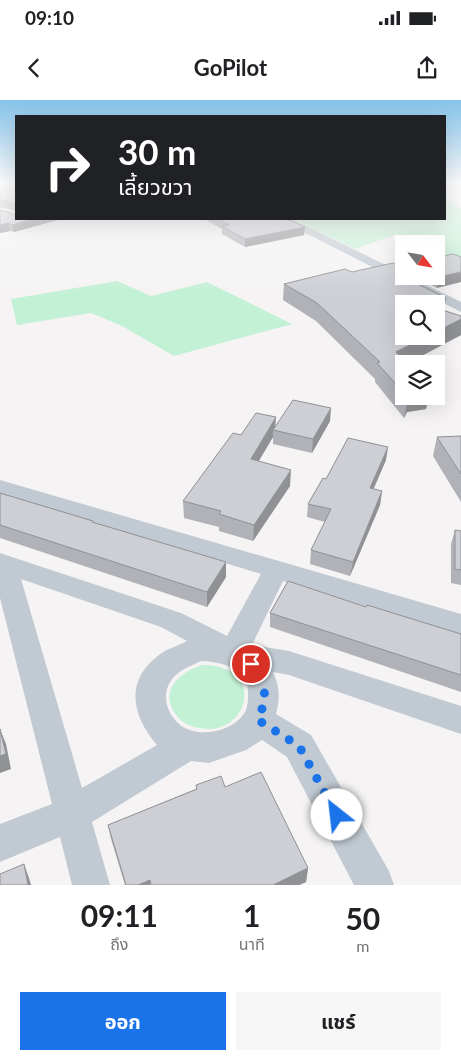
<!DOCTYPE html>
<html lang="th">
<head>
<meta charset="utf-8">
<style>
	:root { --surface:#fff; --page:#f6f6f6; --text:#202124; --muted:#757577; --accent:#1a73e8 }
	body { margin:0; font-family:Lato,"Noto Sans Thai",sans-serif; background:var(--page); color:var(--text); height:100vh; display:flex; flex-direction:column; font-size:19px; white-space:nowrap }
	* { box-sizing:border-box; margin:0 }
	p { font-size:16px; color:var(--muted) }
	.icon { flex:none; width:28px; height:28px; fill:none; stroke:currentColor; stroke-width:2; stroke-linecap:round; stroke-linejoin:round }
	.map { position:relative; height:785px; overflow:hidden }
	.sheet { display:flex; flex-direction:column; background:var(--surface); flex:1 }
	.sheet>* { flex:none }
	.hud { position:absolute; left:15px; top:15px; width:431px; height:105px; border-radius:0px; box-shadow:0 5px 20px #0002; background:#202124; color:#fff; overflow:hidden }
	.needle { width:32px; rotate:121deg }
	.tools { position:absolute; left:395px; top:135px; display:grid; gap:10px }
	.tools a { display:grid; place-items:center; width:50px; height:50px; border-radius:0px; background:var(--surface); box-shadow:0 5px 20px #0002; font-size:25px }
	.pin { position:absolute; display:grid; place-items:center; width:42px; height:42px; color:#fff; margin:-21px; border:2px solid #fff; border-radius:50%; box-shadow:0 1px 5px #0007 }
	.me { position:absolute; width:55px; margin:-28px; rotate:331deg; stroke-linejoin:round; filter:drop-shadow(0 0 4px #0008) }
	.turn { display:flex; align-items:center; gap:18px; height:105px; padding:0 20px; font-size:22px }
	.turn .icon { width:65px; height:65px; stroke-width:2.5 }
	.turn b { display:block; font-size:35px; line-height:42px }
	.eta { display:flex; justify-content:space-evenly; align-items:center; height:85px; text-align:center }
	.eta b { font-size:30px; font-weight:700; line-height:35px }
	.primary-button { display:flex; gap:10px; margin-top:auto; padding:10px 20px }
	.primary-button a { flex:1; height:58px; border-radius:0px; background:var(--accent); color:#fff; font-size:20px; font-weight:700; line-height:58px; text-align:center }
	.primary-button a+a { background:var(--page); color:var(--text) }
	.status { display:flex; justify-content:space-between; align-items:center; height:35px; padding:0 25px; background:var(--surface); direction:ltr }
	.status svg { height:14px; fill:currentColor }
	header { display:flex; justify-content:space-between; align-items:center; height:65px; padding:0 20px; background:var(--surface); font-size:22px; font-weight:700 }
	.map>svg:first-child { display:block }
</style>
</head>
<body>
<div class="status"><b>09:10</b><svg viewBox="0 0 49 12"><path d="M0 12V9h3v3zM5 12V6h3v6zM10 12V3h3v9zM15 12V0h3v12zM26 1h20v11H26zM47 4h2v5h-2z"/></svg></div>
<header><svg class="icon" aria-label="back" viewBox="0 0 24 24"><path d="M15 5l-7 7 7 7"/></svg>GoPilot<svg class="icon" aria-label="share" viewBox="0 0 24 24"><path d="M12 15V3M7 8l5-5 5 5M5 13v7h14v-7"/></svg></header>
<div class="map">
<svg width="461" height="785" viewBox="0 0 461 785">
	<rect width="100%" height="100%" fill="#f5f3f3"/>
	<path fill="#c3f1d5" d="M 445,96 L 461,108 L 461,162 L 436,152 L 436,144 L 418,144 L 397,134 L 355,149 L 293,119 L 445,119 Z
		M 117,181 L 151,196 L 207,182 L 292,224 L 174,256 L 122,226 L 91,213 L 17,225 L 11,199 Z
		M 202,565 C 269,565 248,638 200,628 C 191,627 182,623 177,616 C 158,592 178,573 202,565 Z"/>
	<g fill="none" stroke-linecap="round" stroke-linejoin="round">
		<path fill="#c1cad2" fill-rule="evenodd" d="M 0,83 L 6,83 L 16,88 L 16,94 L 3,91 L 0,88 Z
			M 278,119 L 292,119 L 404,174 L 404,176 L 408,176 L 461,202 L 461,212 Z
			M 0,380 L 461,514 L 461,536 L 283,481 L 252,545 L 289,551 L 461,606 L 461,634 L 289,575 L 273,572 C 280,587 280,599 276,614 L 311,635 L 389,771 L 394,785 L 354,785 L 287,657 L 262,640 L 246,650 L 209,663 L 191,661 L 92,722 L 110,785 L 72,785 L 60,737 L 0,762 L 0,724 L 52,704 L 0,498 L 0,453 L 181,513 L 227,536 L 261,474 L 0,394 ZM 21,479 L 161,527 L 187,541 C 178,546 166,549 159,555 C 124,581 132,616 157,645 L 82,688 ZM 201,561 C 222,562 249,568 248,593 C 248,601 248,609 243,615 C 230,633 194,639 178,623 C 162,608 161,584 181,571 C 187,567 195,564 201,561 Z"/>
	</g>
	<path fill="#b0b2b7" d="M 11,83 L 16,83 L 16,111 L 0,107 L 0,85 L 16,89 L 16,86 Z
		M 0,110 L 14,114 L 61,119 L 14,132 L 10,131 L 0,133 Z
		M 204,119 L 286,119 L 304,135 L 245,147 L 222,134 L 222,129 Z
		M 453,154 L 437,188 L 421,180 L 420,185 L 444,210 L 461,235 L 407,264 L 404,264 L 404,296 L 429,296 L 426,309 L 407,312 L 404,318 L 375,282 L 375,279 L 316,221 L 283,200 L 284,184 L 352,172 L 404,176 L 436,176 Z
		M 330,321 L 312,353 L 273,344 L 273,337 L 259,361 L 290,386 L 253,441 L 219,431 L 219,427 L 184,418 L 183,401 L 241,335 L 276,326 Z
		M 461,336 L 461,402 L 433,356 L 437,337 Z
		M 386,360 L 373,389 L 382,391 L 380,405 L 350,476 L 310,464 L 311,450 L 325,422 L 307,417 L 308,404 L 326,379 Z
		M 0,393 L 93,421 L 93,423 L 226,462 L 226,477 L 207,507 L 0,438 Z
		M 455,430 L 461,431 L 461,485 L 451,483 L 451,444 Z
		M 366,507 L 461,534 L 461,592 L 270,527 L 270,513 Z
		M 196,685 L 225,687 L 308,768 L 306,782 L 299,785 L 125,785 L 111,739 L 108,725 L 196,689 Z"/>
	<path fill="#909195" d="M 34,119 L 61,119 L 14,132 L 12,125 Z
		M 8,123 L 10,131 L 0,133 L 0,125 Z
		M 305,127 L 304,135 L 245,147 L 245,139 Z
		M 461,172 L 461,182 L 437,188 L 439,177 Z
		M 421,176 L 418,192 L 408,179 Z
		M 446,198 L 443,215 L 436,217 L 436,204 L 425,204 Z
		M 461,219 L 461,235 L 406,264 L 396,252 L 427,236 L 436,236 L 436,232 Z
		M 409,296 L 429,296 L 426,309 L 407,312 L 404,318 Z
		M 331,308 L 330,321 L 312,353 L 313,339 Z
		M 276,317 L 275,331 L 273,330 L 273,337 L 250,375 L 251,359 Z
		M 388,347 L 386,360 L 368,402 L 370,388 Z
		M 291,370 L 290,386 L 253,441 L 254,425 Z
		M 382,391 L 380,405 L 350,476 L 353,462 Z
		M 226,462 L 226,477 L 207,507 L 207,492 Z
		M 0,629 L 6,644 L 11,669 L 0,673 Z
		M 24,764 L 29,778 L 31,785 L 28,785 Z
		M 308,768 L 306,782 L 299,785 L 273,785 Z
		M 150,780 L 150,785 L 138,785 Z"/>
	<path fill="#cdcfd5" stroke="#909195" d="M 16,83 L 16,109 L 15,104 L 0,99 L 0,85 L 16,89 Z
		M 0,110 L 14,114 L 16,114 L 16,119 L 34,119 L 12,125 L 8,123 L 0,125 Z
		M 217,119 L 286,119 L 305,127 L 245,139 L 222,126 L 229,125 Z
		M 453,154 L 461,157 L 461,172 L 439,177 L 436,176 L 436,158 Z
		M 393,163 L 404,168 L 404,176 L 421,176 L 408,179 L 446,198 L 425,204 L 404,204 L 404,236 L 427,236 L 396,252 L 407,264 L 404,264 L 404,293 L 377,263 L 380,262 L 317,203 L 284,184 L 345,169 L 352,172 Z
		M 436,208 L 461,216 L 461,219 L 436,232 Z
		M 293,300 L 331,308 L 313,339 L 273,330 Z
		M 256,313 L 276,317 L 251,359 L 291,370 L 254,425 L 219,414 L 221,411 L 183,401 L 233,333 L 241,335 Z
		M 461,336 L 461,374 L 437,337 Z
		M 348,338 L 388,347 L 370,388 L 382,391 L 353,462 L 311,450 L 331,409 L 308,404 L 323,378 L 326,379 Z
		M 0,393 L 93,421 L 92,422 L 226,462 L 207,492 L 0,425 Z
		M 455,430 L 461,431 L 461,470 L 455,469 Z
		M 288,481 L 366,507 L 367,505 L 461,534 L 461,575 L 270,513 Z
		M 0,629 L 6,654 L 0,656 Z
		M 261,672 L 308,768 L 273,785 L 151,785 L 150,780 L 138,785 L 126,785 L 108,725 L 197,689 L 196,685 L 221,676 L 225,687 Z
		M 24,764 L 28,785 L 0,785 L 0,774 Z"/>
	<linearGradient id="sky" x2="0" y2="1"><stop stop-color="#85c3ea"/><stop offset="0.43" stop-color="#fafafa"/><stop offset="1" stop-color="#fafafa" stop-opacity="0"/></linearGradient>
	<rect width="461" height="193" fill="url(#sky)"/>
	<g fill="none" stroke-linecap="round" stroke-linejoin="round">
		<path stroke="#1a73e8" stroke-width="9" stroke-dasharray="0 16.2" d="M 251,564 C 267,588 268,594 258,620 L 299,646 L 337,715"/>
	</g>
</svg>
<div class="tools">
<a><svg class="needle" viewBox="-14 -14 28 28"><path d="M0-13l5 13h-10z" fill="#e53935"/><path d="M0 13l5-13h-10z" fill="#757577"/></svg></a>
<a><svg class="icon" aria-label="search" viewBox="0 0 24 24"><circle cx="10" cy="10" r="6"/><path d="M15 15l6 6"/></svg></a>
<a><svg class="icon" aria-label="layers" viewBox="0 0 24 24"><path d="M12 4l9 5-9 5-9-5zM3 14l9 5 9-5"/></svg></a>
</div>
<div class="pin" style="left:251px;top:564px;background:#d93025"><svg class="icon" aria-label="arrive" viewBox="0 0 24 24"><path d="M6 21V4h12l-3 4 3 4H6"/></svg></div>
<svg class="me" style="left:337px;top:715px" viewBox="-20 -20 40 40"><circle r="19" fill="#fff"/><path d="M0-13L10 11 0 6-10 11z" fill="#1a73e8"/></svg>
<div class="hud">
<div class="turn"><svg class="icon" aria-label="right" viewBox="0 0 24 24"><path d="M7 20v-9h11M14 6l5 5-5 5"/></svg><div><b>30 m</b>เลี้ยวขวา</div></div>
</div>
</div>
<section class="sheet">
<div class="eta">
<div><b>09:11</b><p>ถึง</p></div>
<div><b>1</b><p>นาที</p></div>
<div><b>50</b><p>m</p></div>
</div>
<div class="primary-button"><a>ออก</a><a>แชร์</a></div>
</section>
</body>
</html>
